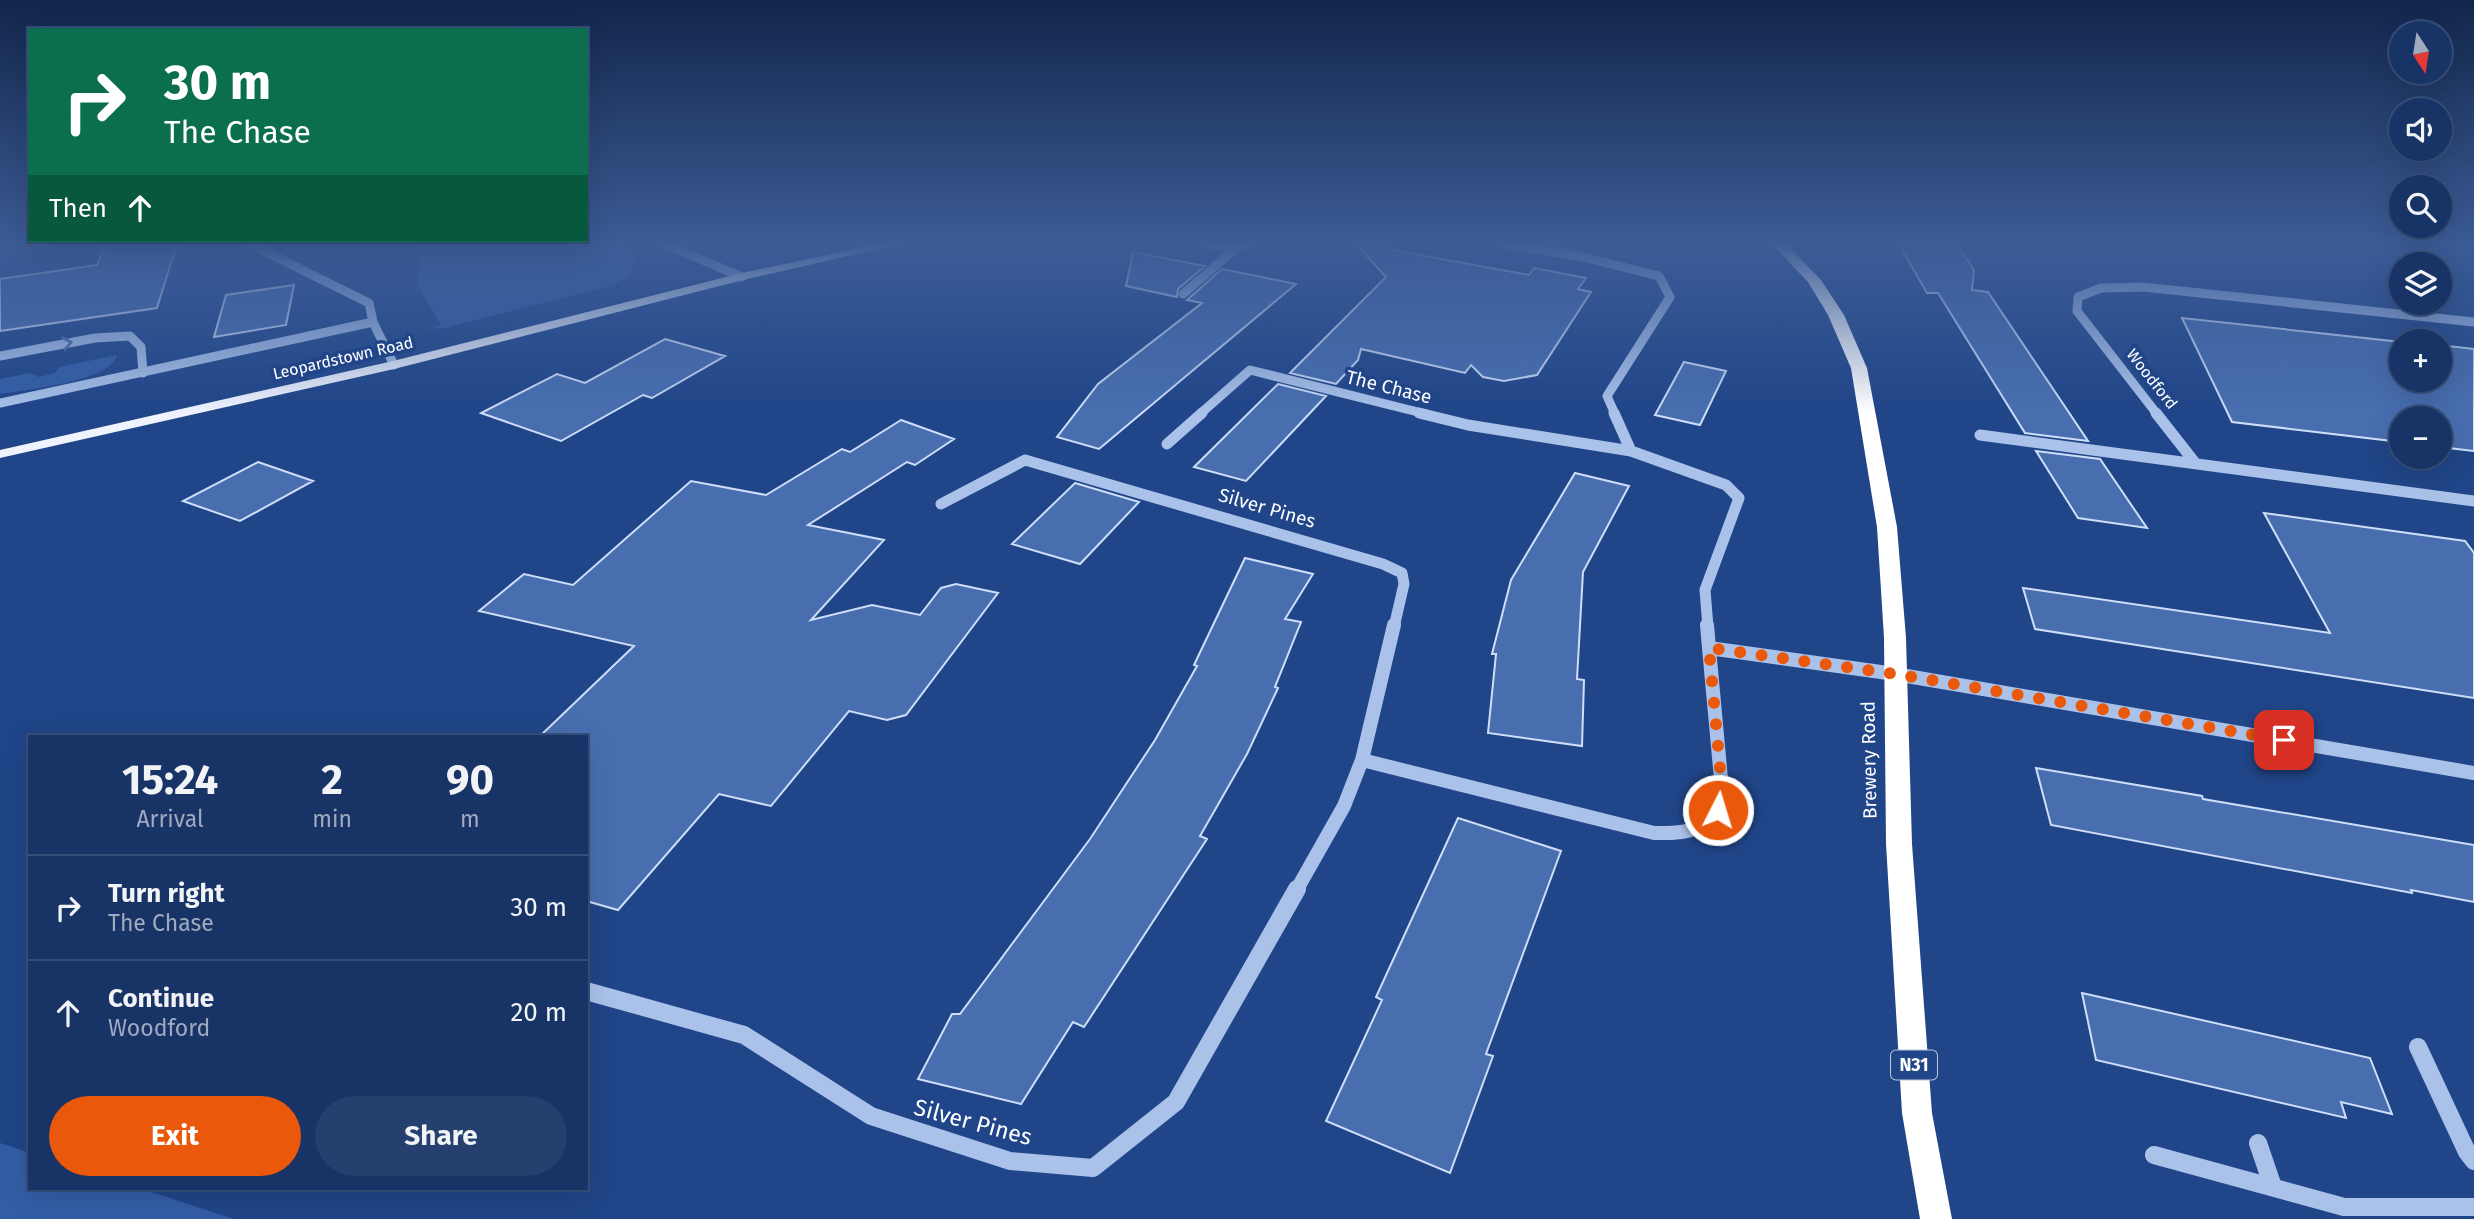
<!DOCTYPE html>
<html lang="en">
<head>
<meta charset="utf-8">
<style>
	:root { --surface:#183466; --page:#253f6f; --text:#f1f3f6; --muted:#9faabf; --line:#364f7a; --accent:#ea580c }
	body { margin:0; font-family:"Fira Sans",sans-serif; background:var(--page); color:var(--text); height:100vh; display:flex; flex-direction:column; font-size:26px; white-space:nowrap }
	* { box-sizing:border-box; margin:0 }
	p { font-size:23px; color:var(--muted) }
	.icon { flex:none; width:38px; height:38px; fill:none; stroke:currentColor; stroke-width:2; stroke-linecap:round; stroke-linejoin:round }
	.map { position:relative; flex:1; overflow:hidden }
	.sheet { position:absolute; left:28px; top:735px; width:560px; height:455px; display:flex; flex-direction:column; background:var(--surface); border-radius:0px; box-shadow:0 7px 28px #0002,0 0 0 2px var(--line) }
	.sheet>* { flex:none }
	.hud { position:absolute; left:28px; top:28px; width:560px; height:214px; border-radius:0px; box-shadow:0 7px 28px #0002,0 0 0 2px var(--line); background:#0b6e4f; color:#fff; overflow:hidden }
	.needle { width:46px; rotate:168deg }
	.fabs { position:absolute; left:2389px; top:21px; display:grid; gap:14px }
	.fabs a { display:grid; place-items:center; width:63px; height:63px; border-radius:50%; background:var(--surface); box-shadow:0 7px 28px #0002,0 0 0 2px var(--line); font-size:35px }
	.pin { position:absolute; display:grid; place-items:center; width:60px; height:60px; color:#fff; margin:-30px; border-radius:14px; box-shadow:0 4px 10px #0006 }
	.me { position:absolute; width:77px; margin:-38px; rotate:5deg; stroke-linejoin:round; filter:drop-shadow(0 0 5px #0008) }
	.turn { display:flex; align-items:center; gap:24px; height:147px; padding:0 21px; font-size:32px }
	.turn .icon { width:91px; height:91px; stroke-width:2.5 }
	.turn b { display:block; font-size:49px; line-height:60px }
	.then { display:flex; align-items:center; height:66px; padding:0 21px; background:#0003; gap:14px; font-size:26px }
	.eta { display:flex; justify-content:space-evenly; align-items:center; height:119px; text-align:center }
	.eta b { font-size:42px; font-weight:700; line-height:49px }
	.button { display:flex; gap:14px; margin-top:auto; padding:14px 21px }
	.button a { flex:1; height:80px; border-radius:42px; background:var(--accent); color:#fff; font-size:28px; font-weight:700; line-height:80px; text-align:center }
	.button a+a { background:var(--page); color:var(--text) }
	ul { padding:0; list-style:none }
	li { display:flex; align-items:center; gap:21px; height:105px; padding:0 21px; border-top:2px solid var(--line) }
	li div { flex:1 }
	li b { display:block; font-size:26px }
	li em { font-style:normal }
	.map>svg:first-child { display:block }
</style>
</head>
<body>
<div class="map">
<svg width="2474" height="1219" viewBox="0 0 2474 1219">
	<rect width="100%" height="100%" fill="#204588"/>
	<path fill="#335da5" d="M 418,243 L 610,243 L 631,251 L 637,258 L 629,276 L 614,285 L 444,328 L 427,329 L 441,325 L 419,288 Z
		M 117,355 C 113,381 24,390 0,394 L 0,379 L 30,373 L 39,377 L 55,373 L 59,367 Z
		M 0,1143 L 30,1153 L 30,1188 L 139,1188 L 234,1219 L 0,1219 Z"/>
	<path fill="#486eb0" stroke="#cfdef8" stroke-width="2" d="M 106,243 L 177,243 L 157,308 L 0,331 L 0,279 L 97,265 Z
		M 1355,243 L 1529,275 L 1534,268 L 1586,278 L 1578,289 L 1591,292 L 1537,375 L 1504,381 L 1483,377 L 1471,365 L 1465,373 L 1361,349 L 1358,360 L 1336,384 L 1290,373 L 1386,277 Z
		M 1898,243 L 1956,243 L 1974,270 L 1972,290 L 1988,292 L 2088,441 L 2025,433 L 1938,293 L 1927,293 Z
		M 1133,252 L 1205,266 L 1178,289 L 1177,297 L 1126,286 Z
		M 1222,269 L 1296,284 L 1099,449 L 1057,437 L 1098,384 L 1202,303 L 1187,300 Z
		M 294,285 L 286,325 L 214,337 L 226,295 Z
		M 2182,318 L 2401,342 L 2401,380 L 2440,380 L 2440,345 L 2474,349 L 2474,451 L 2440,447 L 2440,418 L 2401,418 L 2401,442 L 2232,422 Z
		M 665,339 L 725,356 L 652,398 L 643,395 L 561,441 L 481,413 L 557,374 L 585,383 Z
		M 1684,362 L 1726,371 L 1700,425 L 1655,415 Z
		M 1278,384 L 1326,396 L 1246,481 L 1194,467 Z
		M 901,420 L 954,439 L 915,465 L 907,462 L 808,525 L 884,540 L 811,620 L 872,605 L 920,615 L 941,588 L 956,584 L 998,593 L 906,715 L 887,720 L 849,711 L 771,806 L 719,794 L 618,910 L 586,901 L 586,737 L 539,737 L 634,646 L 479,611 L 524,574 L 573,585 L 691,481 L 766,495 L 842,449 L 850,452 Z
		M 2036,451 L 2100,459 L 2147,528 L 2078,518 Z
		M 258,462 L 313,481 L 240,521 L 183,501 Z
		M 1575,473 L 1629,486 L 1583,572 L 1577,679 L 1584,680 L 1582,746 L 1488,733 L 1496,654 L 1492,654 L 1511,580 Z
		M 1075,483 L 1139,502 L 1080,564 L 1012,544 Z
		M 2264,513 L 2465,541 L 2474,553 L 2474,698 L 2035,629 L 2023,588 L 2330,633 Z
		M 1245,558 L 1313,574 L 1285,619 L 1301,622 L 1275,687 L 1278,688 L 1247,754 L 1200,836 L 1207,839 L 1084,1027 L 1073,1022 L 1021,1104 L 918,1079 L 952,1014 L 960,1014 L 1090,839 L 1155,740 L 1197,666 L 1194,665 Z
		M 2036,768 L 2202,796 L 2203,799 L 2474,845 L 2474,902 L 2411,890 L 2412,893 L 2051,825 Z
		M 1458,818 L 1561,851 L 1486,1054 L 1493,1056 L 1450,1173 L 1326,1121 L 1382,1000 L 1376,997 Z
		M 2082,993 L 2370,1058 L 2392,1114 L 2341,1102 L 2346,1118 L 2096,1060 Z"/>
	<g fill="none" stroke-linecap="round" stroke-linejoin="round">
		<path stroke="#aac2ea" stroke-width="9" d="M 248,243 L 369,303 L 373,322
			M 663,243 L 742,277
			M 1205,243 L 1235,249
			M 1500,243 L 1579,256 L 1659,276 L 1670,297 L 1607,396 L 1615,414
			M 1183,294 L 1235,249 L 1246,243
			M 0,356 L 95,338 L 130,336 L 141,347 L 143,373
			M 0,403 L 373,322 L 394,365
			M 1200,414 L 1250,370 L 1426,414
			M 2157,414 L 2077,311 L 2078,297 L 2101,288 L 2143,287 L 2474,322"/>
		<path stroke="#aac2ea" stroke-width="11" d="M 1419,413 L 1468,425 L 1631,451 L 1726,485 L 1739,498 L 1705,590 L 1708,627
			M 1614,413 L 1631,451
			M 2156,413 L 2196,464
			M 1980,435 L 2474,501
			M 1167,444 L 1202,413
			M 941,504 L 1025,460 L 1383,564 L 1402,573 L 1404,584 L 1394,627"/>
		<path stroke="#aac2ea" stroke-width="14" d="M 1394,625 L 1362,760 L 1654,833 C 1693,834 1711,830 1722,790 L 1709,648
			M 1707,625 L 1709,648 L 1895,674 L 2474,773
			M 1296,891 L 1344,806 L 1362,760"/>
		<path stroke="#aac2ea" stroke-width="18" d="M 586,991 L 744,1035 L 871,1116 L 1010,1161 L 1093,1168 L 1176,1102 L 1297,889
			M 2418,1047 L 2467,1152 L 2474,1161
			M 2258,1143 L 2273,1187
			M 2154,1155 L 2344,1207 L 2474,1207"/>
		<path fill="#eef3fe" fill-rule="evenodd" d="M 884,243 L 904,243 L 743,280 L 394,369 L 0,458 L 0,450 L 393,361 L 742,273 Z"/>
		<path fill="#fff" fill-rule="evenodd" d="M 1771,243 L 1785,243 L 1821,280 L 1844,315 L 1867,368 L 1897,527 L 1906,638 L 1912,844 L 1932,1113 L 1952,1219 L 1920,1219 L 1902,1113 L 1886,844 L 1884,638 L 1877,527 L 1851,368 L 1828,315 L 1808,282 Z"/>
	</g>
	<defs><path id="oneway-chevron" d="M-2-3.5L2.5 0L-2 3.5" fill="none" stroke-width="1.6" stroke-linecap="round" stroke-linejoin="round" transform="scale(1.75)"/></defs>
	<use stroke="#5071aa" href="#oneway-chevron" transform="translate(67 343) rotate(-11)"/>
	<linearGradient id="sky" x2="0" y2="1"><stop stop-color="#12264b"/><stop offset="0.59" stop-color="#3c5c96"/><stop offset="1" stop-color="#3c5c96" stop-opacity="0"/></linearGradient>
	<rect width="2474" height="413" fill="url(#sky)"/>
	<g fill="none" stroke-linecap="round" stroke-linejoin="round">
		<path stroke="#ea580c" stroke-width="12" stroke-dasharray="0 21.6" d="M 1718,810 L 1722,790 L 1709,648 L 1895,674 L 2284,740"/>
	</g>
	<g text-anchor="middle" dominant-baseline="central" stroke-width="7" stroke-linejoin="round" paint-order="stroke">
		<g font-size="16" fill="#fff" stroke="#204588">
			<text transform="translate(343 358) rotate(-13)">Leopardstown Road</text>
			<text transform="translate(2152 379) rotate(52)">Woodford</text>
		</g>
		<rect fill="#204588" stroke="#bcc7db" stroke-width="2" x="1891" y="1050.5" width="46" height="29" rx="5"/>
		<g font-size="18" font-weight="bold" fill="#fff">
			<text x="1914" y="1065">N31</text>
		</g>
		<g font-size="19" fill="#fff" stroke="#204588">
			<text transform="translate(1389 387) rotate(14)">The Chase</text>
			<text transform="translate(1267 508) rotate(16)">Silver Pines</text>
			<text transform="translate(1869 760) rotate(-91)">Brewery Road</text>
		</g>
		<g font-size="23" fill="#fff" stroke="#204588">
			<text transform="translate(973 1122) rotate(15)">Silver Pines</text>
		</g>
	</g>
</svg>
<div class="fabs">
<a><svg class="needle" viewBox="-14 -14 28 28"><path d="M0-13l5 13h-10z" fill="#e53935"/><path d="M0 13l5-13h-10z" fill="#9faabf"/></svg></a>
<a><svg class="icon" aria-label="sound" viewBox="0 0 24 24"><path d="M4 9h4l5-4v14l-5-4H4zM17 9q2 3 0 6"/></svg></a>
<a><svg class="icon" aria-label="search" viewBox="0 0 24 24"><circle cx="10" cy="10" r="6"/><path d="M15 15l6 6"/></svg></a>
<a><svg class="icon" aria-label="layers" viewBox="0 0 24 24"><path d="M12 4l9 5-9 5-9-5zM3 14l9 5 9-5"/></svg></a>
<a>+</a>
<a>−</a>
</div>
<div class="pin" style="left:2284px;top:740px;background:#d93025"><svg class="icon" aria-label="arrive" viewBox="0 0 24 24"><path d="M6 21V4h12l-3 4 3 4H6"/></svg></div>
<svg class="me" style="left:1718px;top:810px" viewBox="-20 -20 40 40"><circle r="17" fill="#ea580c" stroke="#fff" stroke-width="3"/><path d="M0-11L8 9 0 5-8 9z" fill="#fff"/></svg>
<div class="hud">
<div class="turn"><svg class="icon" aria-label="right" viewBox="0 0 24 24"><path d="M7 20v-9h11M14 6l5 5-5 5"/></svg><div><b>30 m</b>The Chase</div></div>
<div class="then">Then<svg class="icon" aria-label="ahead" viewBox="0 0 24 24"><path d="M12 20V5M6 11l6-6 6 6"/></svg></div>
</div>
<section class="sheet">
<div class="eta">
<div><b>15:24</b><p>Arrival</p></div>
<div><b>2</b><p>min</p></div>
<div><b>90</b><p>m</p></div>
</div>
<ul>
<li><svg class="icon" aria-label="right" viewBox="0 0 24 24"><path d="M7 20v-9h11M14 6l5 5-5 5"/></svg><div><b>Turn right</b><p>The Chase</p></div><em>30 m</em></li>
<li><svg class="icon" aria-label="ahead" viewBox="0 0 24 24"><path d="M12 20V5M6 11l6-6 6 6"/></svg><div><b>Continue</b><p>Woodford</p></div><em>20 m</em></li>
</ul>
<div class="button"><a>Exit</a><a>Share</a></div>
</section>
</div>
</body>
</html>
